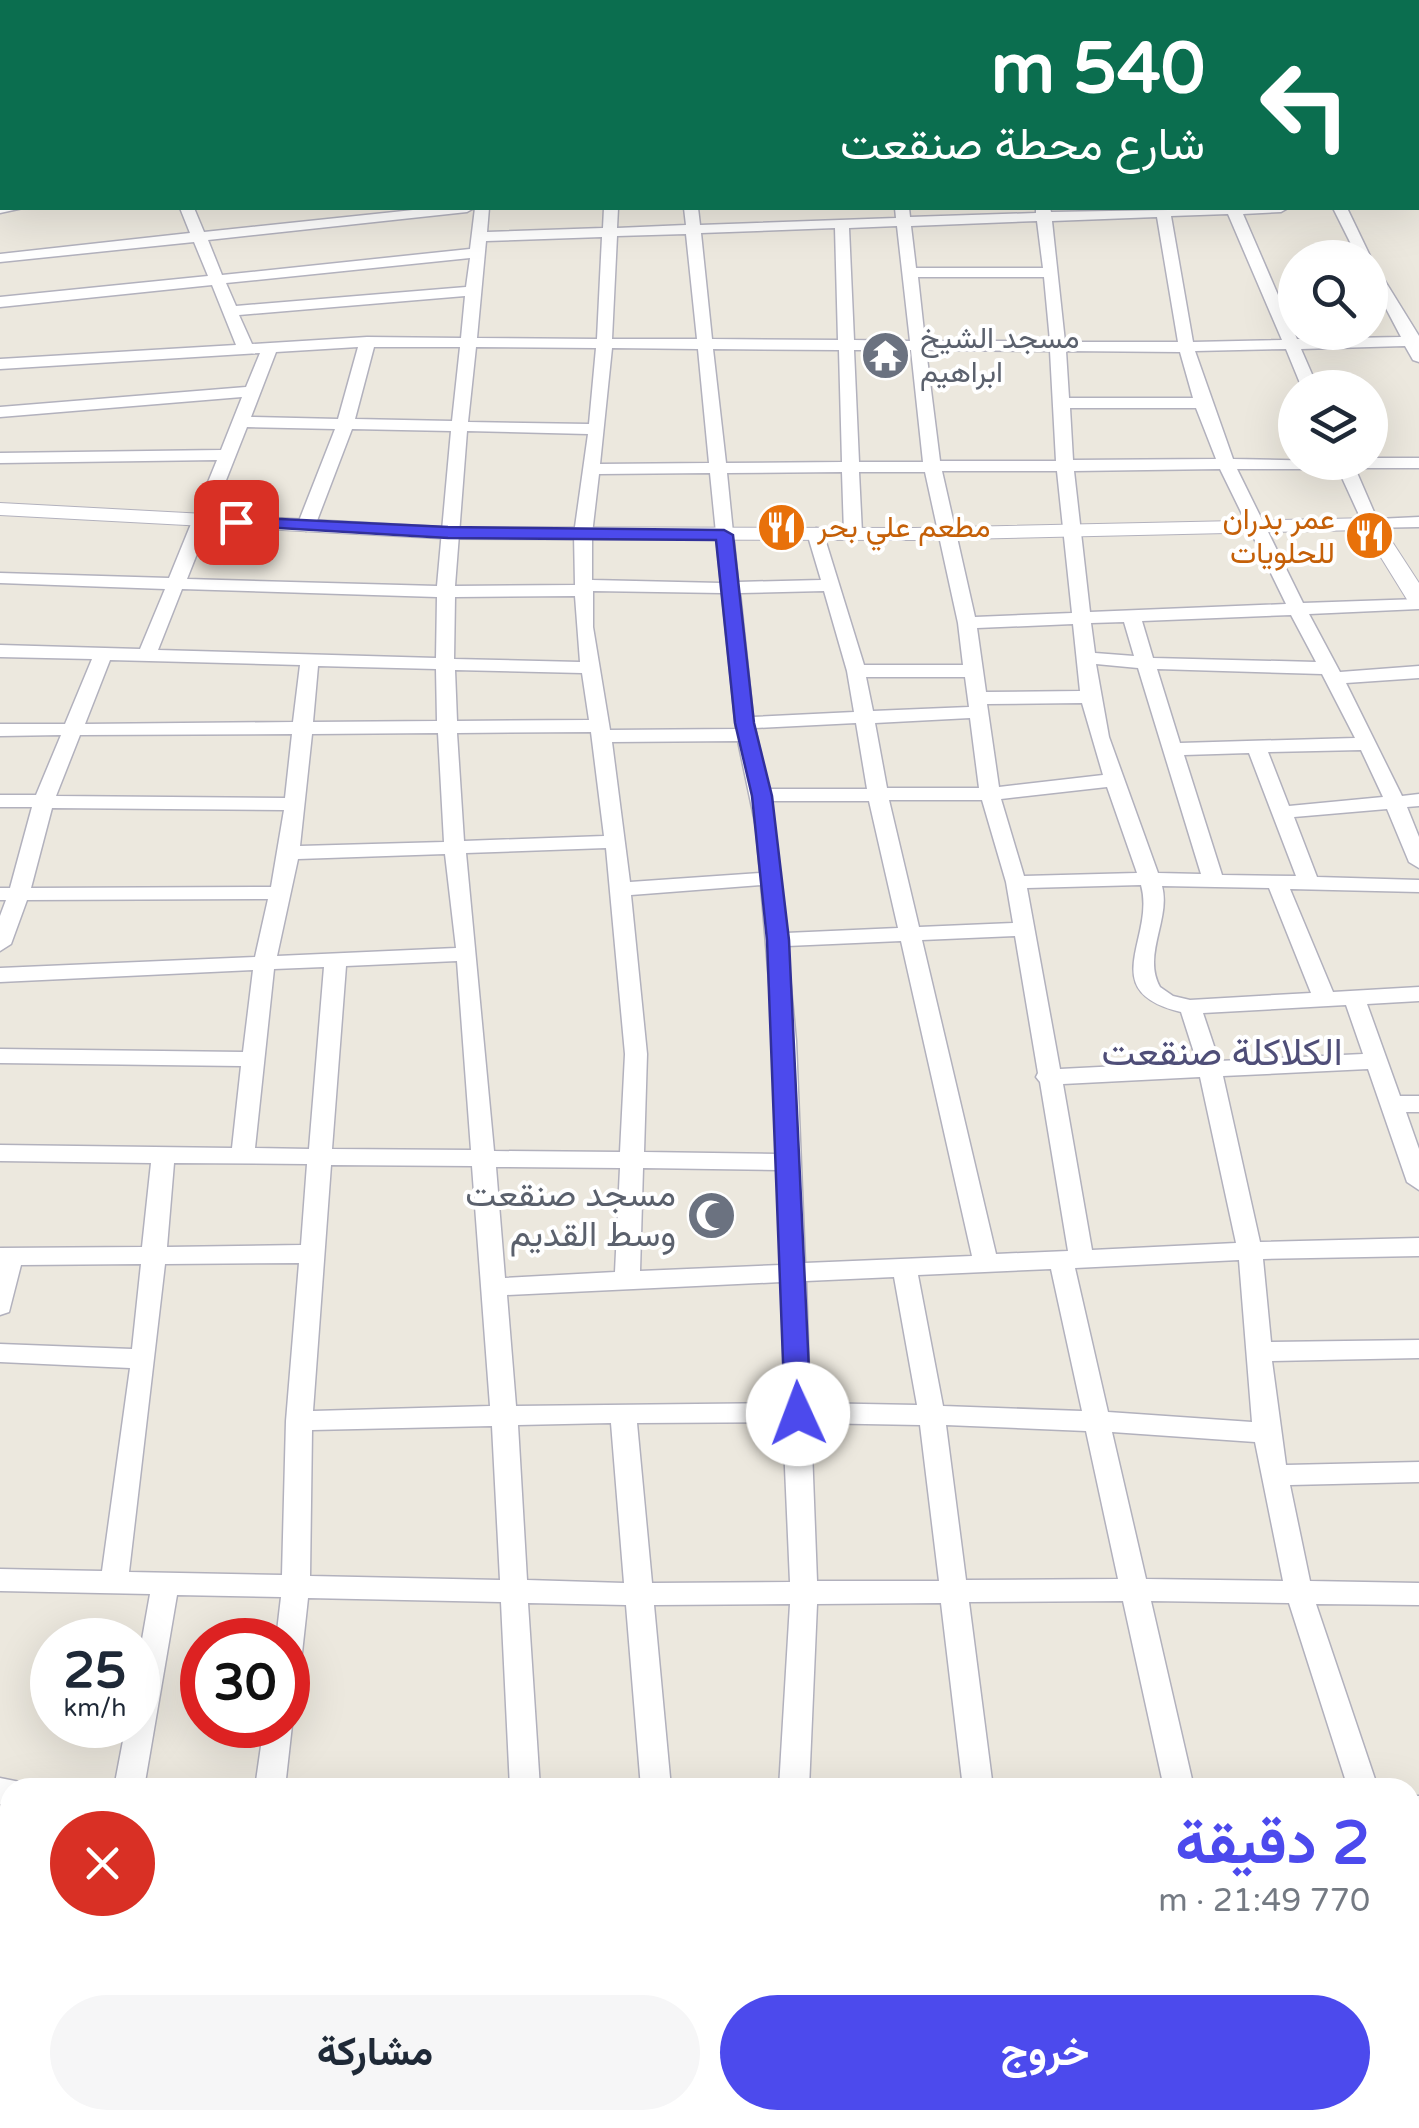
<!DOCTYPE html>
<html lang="ar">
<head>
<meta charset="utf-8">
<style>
	:root { --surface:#fff; --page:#f6f6f7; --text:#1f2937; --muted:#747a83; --accent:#4c4aed }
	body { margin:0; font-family:"Varela Round",Vazirmatn,sans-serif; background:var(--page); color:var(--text); direction:rtl; height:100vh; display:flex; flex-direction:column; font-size:38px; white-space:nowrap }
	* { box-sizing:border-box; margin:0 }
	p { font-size:32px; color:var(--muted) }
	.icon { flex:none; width:55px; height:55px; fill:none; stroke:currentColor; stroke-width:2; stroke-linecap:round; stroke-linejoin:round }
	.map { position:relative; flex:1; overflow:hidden; direction:ltr }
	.panel { position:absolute; left:0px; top:1778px; width:1420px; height:352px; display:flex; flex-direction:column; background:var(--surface); border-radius:30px 30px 0 0; box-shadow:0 10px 40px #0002; direction:rtl }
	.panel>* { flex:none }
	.guide { position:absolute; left:0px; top:0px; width:1420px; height:210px; box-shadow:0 10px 40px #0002; direction:rtl; background:#0b6e4f; color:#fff; overflow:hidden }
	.buttons { position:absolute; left:1278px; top:240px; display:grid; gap:20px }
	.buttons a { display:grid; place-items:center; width:110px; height:110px; border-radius:50%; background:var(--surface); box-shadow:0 10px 40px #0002; font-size:50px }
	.speed { position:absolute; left:30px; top:1618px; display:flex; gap:20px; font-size:50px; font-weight:700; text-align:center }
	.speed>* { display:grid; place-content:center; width:130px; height:130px; border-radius:50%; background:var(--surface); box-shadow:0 10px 40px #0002; line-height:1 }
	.speed small { font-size:25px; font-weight:400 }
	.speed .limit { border:15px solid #d22; background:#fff; color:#111 }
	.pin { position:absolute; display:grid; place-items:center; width:85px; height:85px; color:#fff; margin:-42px; border-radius:20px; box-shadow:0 5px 15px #0006 }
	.me { position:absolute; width:110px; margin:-55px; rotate:358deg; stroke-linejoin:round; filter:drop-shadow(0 0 8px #0008) }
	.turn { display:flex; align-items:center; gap:35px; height:210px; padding:0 50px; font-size:45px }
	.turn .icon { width:130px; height:130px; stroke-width:2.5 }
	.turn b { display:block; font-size:70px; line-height:85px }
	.round { display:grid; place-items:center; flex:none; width:105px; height:105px; border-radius:52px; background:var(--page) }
	.head { display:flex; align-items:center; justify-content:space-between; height:170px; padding:0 50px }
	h1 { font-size:60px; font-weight:700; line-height:75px; color:var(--accent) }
	.action { display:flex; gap:20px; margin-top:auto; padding:20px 50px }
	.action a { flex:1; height:115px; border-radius:60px; background:var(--accent); color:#fff; font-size:40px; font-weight:700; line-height:115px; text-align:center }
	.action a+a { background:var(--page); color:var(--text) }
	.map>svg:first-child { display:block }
</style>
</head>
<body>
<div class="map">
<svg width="1419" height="2128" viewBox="0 0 1419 2128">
	<rect width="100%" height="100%" fill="#ece8de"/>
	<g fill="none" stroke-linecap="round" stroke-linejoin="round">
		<defs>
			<path id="minor" d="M 627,0 L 639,0 L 640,2 L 628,2 Z
				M 718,0 L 730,0 L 731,2 L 719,2 Z
				M 800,0 L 813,0 L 814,2 L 802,2 Z
				M 922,0 L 935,0 L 936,2 L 924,2 Z
				M 1045,0 L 1058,0 L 1059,2 L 1047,2 Z
				M 1287,0 L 1301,0 L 1302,2 L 1289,2 Z
				M 0,18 L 2,18 L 2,26 L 0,26 Z
				M 1418,41 L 1419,41 L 1419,49 L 1418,49 Z
				M 0,70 L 2,70 L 2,78 L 0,78 Z
				M 1418,80 L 1419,80 L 1419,88 L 1418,88 Z
				M 0,106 L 2,106 L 2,114 L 0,114 Z
				M 1418,111 L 1419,111 L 1419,120 L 1418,120 Z
				M 1418,156 L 1419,156 L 1419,164 L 1418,164 Z
				M 0,169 L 2,169 L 2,177 L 0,177 Z
				M 1418,199 L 1419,199 L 1419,207 L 1418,207 Z
				M 0,205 L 2,208 L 23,208 L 0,213 Z
				M 180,208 L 194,208 L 204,232 L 432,208 L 474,208 L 467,212 L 208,240 L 222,275 L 470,249 L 475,208 L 489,208 L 487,232 L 603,228 L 604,208 L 618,208 L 617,228 L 686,225 L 684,208 L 698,208 L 700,225 L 896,218 L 895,208 L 909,208 L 910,217 L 1036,213 L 1036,208 L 1050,208 L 1051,212 L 1288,208 L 1281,212 L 1243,214 L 1297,339 L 1401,337 L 1370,278 L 1370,258 L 1358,258 L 1333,208 L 1347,208 L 1372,260 L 1419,336 L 1419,362 L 1413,360 L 1405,346 L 1301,349 L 1318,388 L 1302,388 L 1286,349 L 1195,351 L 1233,459 L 1370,462 L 1370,458 L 1419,458 L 1419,468 L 1355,468 L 1377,519 L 1419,517 L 1419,527 L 1365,528 L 1338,469 L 1237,469 L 1303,603 L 1419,599 L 1419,609 L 1309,614 L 1340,672 L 1419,666 L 1419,678 L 1346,683 L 1402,796 L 1419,794 L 1419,806 L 1407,807 L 1419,837 L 1419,868 L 1409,862 L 1387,809 L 1294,817 L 1317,877 L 1419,880 L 1419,892 L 1290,889 L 1333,992 L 1419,987 L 1419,1001 L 1367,1004 L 1400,1096 L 1419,1096 L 1419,1112 L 1406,1112 L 1419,1149 L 1419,1190 L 1407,1182 L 1368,1069 L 1223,1076 L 1260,1242 L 1419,1238 L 1419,1256 L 1263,1259 L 1271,1342 L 1419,1340 L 1419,1358 L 1272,1361 L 1286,1465 L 1419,1462 L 1419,1482 L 1290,1485 L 1310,1581 L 1419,1583 L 1419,1605 L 1316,1604 L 1378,1788 L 1348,1788 L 1289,1603 L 1151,1601 L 1194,1788 L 1164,1788 L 1123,1601 L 969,1602 L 993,1788 L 963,1788 L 941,1603 L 817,1604 L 809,1788 L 779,1788 L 790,1604 L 654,1605 L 671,1788 L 641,1788 L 626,1605 L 528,1603 L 540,1788 L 510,1788 L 501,1602 L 308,1598 L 302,1653 L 298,1661 L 288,1665 L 288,1640 L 276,1640 L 281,1597 L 177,1595 L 144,1788 L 114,1788 L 126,1725 L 138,1725 L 138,1662 L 150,1594 L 0,1591 L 0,1569 L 102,1571 L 130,1368 L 0,1362 L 0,1344 L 132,1349 L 141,1264 L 21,1265 L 9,1312 L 0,1315 L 0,1248 L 142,1247 L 151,1163 L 0,1161 L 0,1145 L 232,1148 L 241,1066 L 0,1063 L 0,1049 L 243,1052 L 253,970 L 0,982 L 0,968 L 255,957 L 268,899 L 27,900 L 11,944 L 0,951 L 0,916 L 6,900 L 0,900 L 0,888 L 10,888 L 32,807 L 0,807 L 0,795 L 36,795 L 61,735 L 0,736 L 0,724 L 65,724 L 92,659 L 0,657 L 0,645 L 140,649 L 165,589 L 0,583 L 0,573 L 169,578 L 217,460 L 0,463 L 0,453 L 221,450 L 242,397 L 0,417 L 0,407 L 246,387 L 260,353 L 0,369 L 0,359 L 236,345 L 212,285 L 0,307 L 0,297 L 208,276 L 194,242 L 0,262 L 0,254 L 190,233 ZM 1228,214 L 1282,340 L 1193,342 L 1171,216 ZM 1157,217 L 1178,342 L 1065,342 L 1052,221 ZM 1037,221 L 1043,268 L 916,268 L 911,226 ZM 897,226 L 910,341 L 854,340 L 849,228 ZM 835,228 L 838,340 L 712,339 L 701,233 ZM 686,234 L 697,339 L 612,339 L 617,236 ZM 602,237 L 597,339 L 477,338 L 486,241 ZM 470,258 L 466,287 L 236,306 L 226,283 ZM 918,277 L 1044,277 L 1050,341 L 925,341 ZM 465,296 L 461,338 L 367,337 L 252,344 L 239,315 ZM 358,347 L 338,419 L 251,417 L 276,352 ZM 374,347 L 460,347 L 452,421 L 355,419 ZM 476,347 L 596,348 L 589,424 L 468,422 ZM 612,348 L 698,349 L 709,463 L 600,464 ZM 713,349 L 839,350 L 842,462 L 726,463 ZM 854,350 L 911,350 L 923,462 L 859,462 ZM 926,350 L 1050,351 L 1056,461 L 940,461 ZM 1066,351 L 1180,352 L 1193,398 L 1069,398 ZM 1070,408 L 1196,408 L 1216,459 L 1073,460 ZM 247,427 L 335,429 L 297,526 L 306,531 L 315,526 L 352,429 L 451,431 L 437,586 L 187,579 ZM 467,431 L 588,434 L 574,534 L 575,585 L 455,586 ZM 1220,469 L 1286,604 L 1090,612 L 1074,471 ZM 942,471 L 1057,471 L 1072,613 L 975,617 ZM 842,472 L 844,533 L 853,538 L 862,533 L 859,472 L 925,472 L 958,623 L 963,665 L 864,665 L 822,529 L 816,528 L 807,533 L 821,580 L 738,582 L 727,473 ZM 710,473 L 721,583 L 592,580 L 592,534 L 599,474 ZM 182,589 L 437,597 L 436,658 L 158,650 ZM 593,591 L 722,593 L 736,729 L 610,730 L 593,627 ZM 824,591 L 847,671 L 854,712 L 753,717 L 740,593 ZM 575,596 L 580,662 L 454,659 L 455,597 ZM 1291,615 L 1316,662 L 1153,658 L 1142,621 ZM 1124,622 L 1134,656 L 1095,653 L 1091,623 ZM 1073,624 L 1080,691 L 986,692 L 977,628 ZM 110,660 L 300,665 L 293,722 L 85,724 ZM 1096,664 L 1138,668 L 1201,874 L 1158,873 L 1109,737 ZM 318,666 L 436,669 L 437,721 L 313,722 ZM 1157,669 L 1322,674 L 1355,738 L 1180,743 ZM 455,670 L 582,673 L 589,720 L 457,721 ZM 866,677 L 965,677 L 969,707 L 873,711 ZM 1082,703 L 1103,775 L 999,787 L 987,704 ZM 970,718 L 979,788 L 887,788 L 875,723 ZM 856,723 L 867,789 L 768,789 L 755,728 ZM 591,732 L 604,836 L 464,841 L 457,733 ZM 438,733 L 444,842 L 300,846 L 312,734 ZM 292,734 L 285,798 L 56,796 L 80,735 ZM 738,741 L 756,827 L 760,873 L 630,882 L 612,742 ZM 1361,750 L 1383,797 L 1289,806 L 1268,752 ZM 1249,753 L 1296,876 L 1222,875 L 1184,755 ZM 1107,787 L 1137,873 L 1024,876 L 1001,799 ZM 889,800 L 982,800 L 1006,882 L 1013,923 L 919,927 ZM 770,801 L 869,801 L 898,928 L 786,933 ZM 52,808 L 284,810 L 271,887 L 31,888 ZM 606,848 L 625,1054 L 620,1152 L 494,1151 L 466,853 ZM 445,854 L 456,948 L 277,956 L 298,859 ZM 761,885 L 774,1041 L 777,1154 L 644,1152 L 647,1054 L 631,895 ZM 1141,885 C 1156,938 1094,991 1181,1012 L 1197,1062 L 1060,1069 L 1027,888 ZM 1162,886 L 1269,888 L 1311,993 L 1190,1000 L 1173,996 L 1160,987 C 1142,955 1171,919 1162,886 ZM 1015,936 L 1038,1073 L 1036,1077 L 1040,1082 L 1068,1251 L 996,1254 L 922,940 ZM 901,941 L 972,1256 L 805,1263 L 796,1041 L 787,946 ZM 457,961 L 471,1150 L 332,1149 L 346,966 ZM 324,967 L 309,1149 L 255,1148 L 274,969 ZM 1346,1005 L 1363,1054 L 1219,1061 L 1203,1013 ZM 1200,1077 L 1236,1243 L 1092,1250 L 1063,1084 ZM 174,1163 L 307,1164 L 301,1245 L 167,1247 ZM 331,1165 L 472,1166 L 490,1406 L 313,1411 ZM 496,1167 L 620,1168 L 615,1272 L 505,1278 ZM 643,1168 L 778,1170 L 781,1265 L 640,1271 ZM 1239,1260 L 1252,1422 L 1108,1412 L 1075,1268 ZM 299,1263 L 286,1421 L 282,1575 L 129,1572 L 165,1264 ZM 1051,1269 L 1082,1411 L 943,1406 L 918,1275 ZM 894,1277 L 917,1405 L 810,1403 L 806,1281 ZM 781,1282 L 785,1403 L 516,1406 L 507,1295 ZM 783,1422 L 790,1582 L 652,1583 L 637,1423 ZM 611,1423 L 624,1583 L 527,1580 L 518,1425 ZM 811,1423 L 920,1425 L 939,1581 L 817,1581 ZM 946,1425 L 1086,1431 L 1118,1579 L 966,1580 ZM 492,1426 L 500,1580 L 310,1576 L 312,1430 ZM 1112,1432 L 1255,1442 L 1283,1581 L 1146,1579 Z
				M 288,1716 L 292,1725 L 285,1788 L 255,1788 L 264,1725 L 288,1725 Z
				M 0,1778 L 20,1782 L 23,1788 L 10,1788 L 10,1804 L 0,1804 Z
				M 1410,1796 L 1419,1796 L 1419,1822 L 1410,1822 Z
				M 1410,1924 L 1419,1927 L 1419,1980 L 1410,1977 Z
				M 10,2024 L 10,2091 L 0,2095 L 0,2028 Z
				M 170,2120 L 202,2120 L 201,2128 L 169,2128 Z
				M 355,2120 L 387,2120 L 386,2128 L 354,2128 Z
				M 574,2120 L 606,2120 L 605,2128 L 573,2128 Z
				M 772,2120 L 804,2120 L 804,2128 L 772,2128 Z
				M 1001,2120 L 1033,2120 L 1034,2128 L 1002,2128 Z
				M 1229,2120 L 1261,2120 L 1263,2128 L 1231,2128 Z"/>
			<path id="tertiary" d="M 0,503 L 449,527 L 915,528 L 1371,518 L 1378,520 L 1419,583 L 1419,608 L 1411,606 L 1364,530 L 915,540 L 449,539 L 0,515 Z"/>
		</defs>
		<use href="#minor" stroke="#b2b1bd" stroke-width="3"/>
		<use href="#tertiary" stroke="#b2b1bd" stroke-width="2"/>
		<use href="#minor" fill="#fff" fill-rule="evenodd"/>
		<use href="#tertiary" fill="#fff" fill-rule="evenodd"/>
	</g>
	<path fill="#4c4aed" stroke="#31309a" stroke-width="2.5" d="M 236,517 L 448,527 L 724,530 L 733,535 L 754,723 L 772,796 L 789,940 L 811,1414 L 807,1421 L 789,1421 L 785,1414 L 767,940 L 752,796 L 735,723 L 716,540 L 448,538 L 230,525 L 230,518 Z"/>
	<defs>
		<symbol id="temple-disc" viewBox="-11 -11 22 22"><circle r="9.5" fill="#6b7280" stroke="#fff"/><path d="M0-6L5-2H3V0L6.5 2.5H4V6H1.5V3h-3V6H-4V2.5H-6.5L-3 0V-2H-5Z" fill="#fff"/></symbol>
		<symbol id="restaurant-disc" viewBox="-11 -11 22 22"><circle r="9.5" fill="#e8710a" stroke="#fff"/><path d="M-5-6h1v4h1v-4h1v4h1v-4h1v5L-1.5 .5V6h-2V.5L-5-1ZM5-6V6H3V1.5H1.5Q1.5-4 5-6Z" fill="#fff"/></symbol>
		<symbol id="mosque-disc" viewBox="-11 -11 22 22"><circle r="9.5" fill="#6b7280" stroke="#fff"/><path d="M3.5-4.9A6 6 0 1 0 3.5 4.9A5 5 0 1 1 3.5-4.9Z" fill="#fff"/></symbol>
	</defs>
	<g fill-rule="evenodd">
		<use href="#temple-disc" x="858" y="328" width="55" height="55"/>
		<use href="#restaurant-disc" x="754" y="500" width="55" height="55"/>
		<use href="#restaurant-disc" x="1342" y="508" width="55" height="55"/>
		<use href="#mosque-disc" x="684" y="1188" width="55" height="55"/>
	</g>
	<g text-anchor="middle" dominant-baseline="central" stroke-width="8" stroke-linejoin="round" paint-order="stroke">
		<g font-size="30" fill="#5b616d" stroke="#fff" text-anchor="start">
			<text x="920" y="338">مسجد الشيخ<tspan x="920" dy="34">ابراهيم</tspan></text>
		</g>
		<g font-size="30" fill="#c56008" stroke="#fff" text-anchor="end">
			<text x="1335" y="519">عمر بدران<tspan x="1335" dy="34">للحلويات</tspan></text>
			<text x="817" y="527" text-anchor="start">مطعم علي بحر</text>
		</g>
		<g font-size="35" fill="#5b616d" stroke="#fff" text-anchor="end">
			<text x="676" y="1195">مسجد صنقعت<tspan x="676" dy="40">وسط القديم</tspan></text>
		</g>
		<g font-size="38" fill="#4f4e78" stroke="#fff">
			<text x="1222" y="1053">الكلاكلة صنقعت</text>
		</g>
	</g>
</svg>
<div class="buttons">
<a><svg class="icon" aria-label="search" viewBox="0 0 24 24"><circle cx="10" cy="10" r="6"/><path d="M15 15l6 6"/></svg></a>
<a><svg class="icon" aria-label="layers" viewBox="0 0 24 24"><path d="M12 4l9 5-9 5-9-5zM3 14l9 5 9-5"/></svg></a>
</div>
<div class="speed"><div>25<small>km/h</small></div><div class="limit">30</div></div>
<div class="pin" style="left:236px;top:522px;background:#d93025"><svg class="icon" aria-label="arrive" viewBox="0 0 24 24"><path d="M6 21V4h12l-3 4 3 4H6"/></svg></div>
<svg class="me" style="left:798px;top:1414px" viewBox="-20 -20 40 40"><circle r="19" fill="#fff"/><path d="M0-13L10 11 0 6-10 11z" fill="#4c4aed"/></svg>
<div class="guide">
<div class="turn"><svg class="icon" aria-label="left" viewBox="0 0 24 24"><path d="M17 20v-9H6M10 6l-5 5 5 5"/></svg><div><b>540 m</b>شارع محطة صنقعت</div></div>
</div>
<section class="panel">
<div class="head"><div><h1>2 دقيقة</h1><p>770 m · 21:49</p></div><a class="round" style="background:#d93025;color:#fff"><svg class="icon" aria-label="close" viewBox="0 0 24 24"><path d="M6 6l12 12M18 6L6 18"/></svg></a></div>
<div class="action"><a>خروج</a><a>مشاركة</a></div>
</section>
</div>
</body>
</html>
